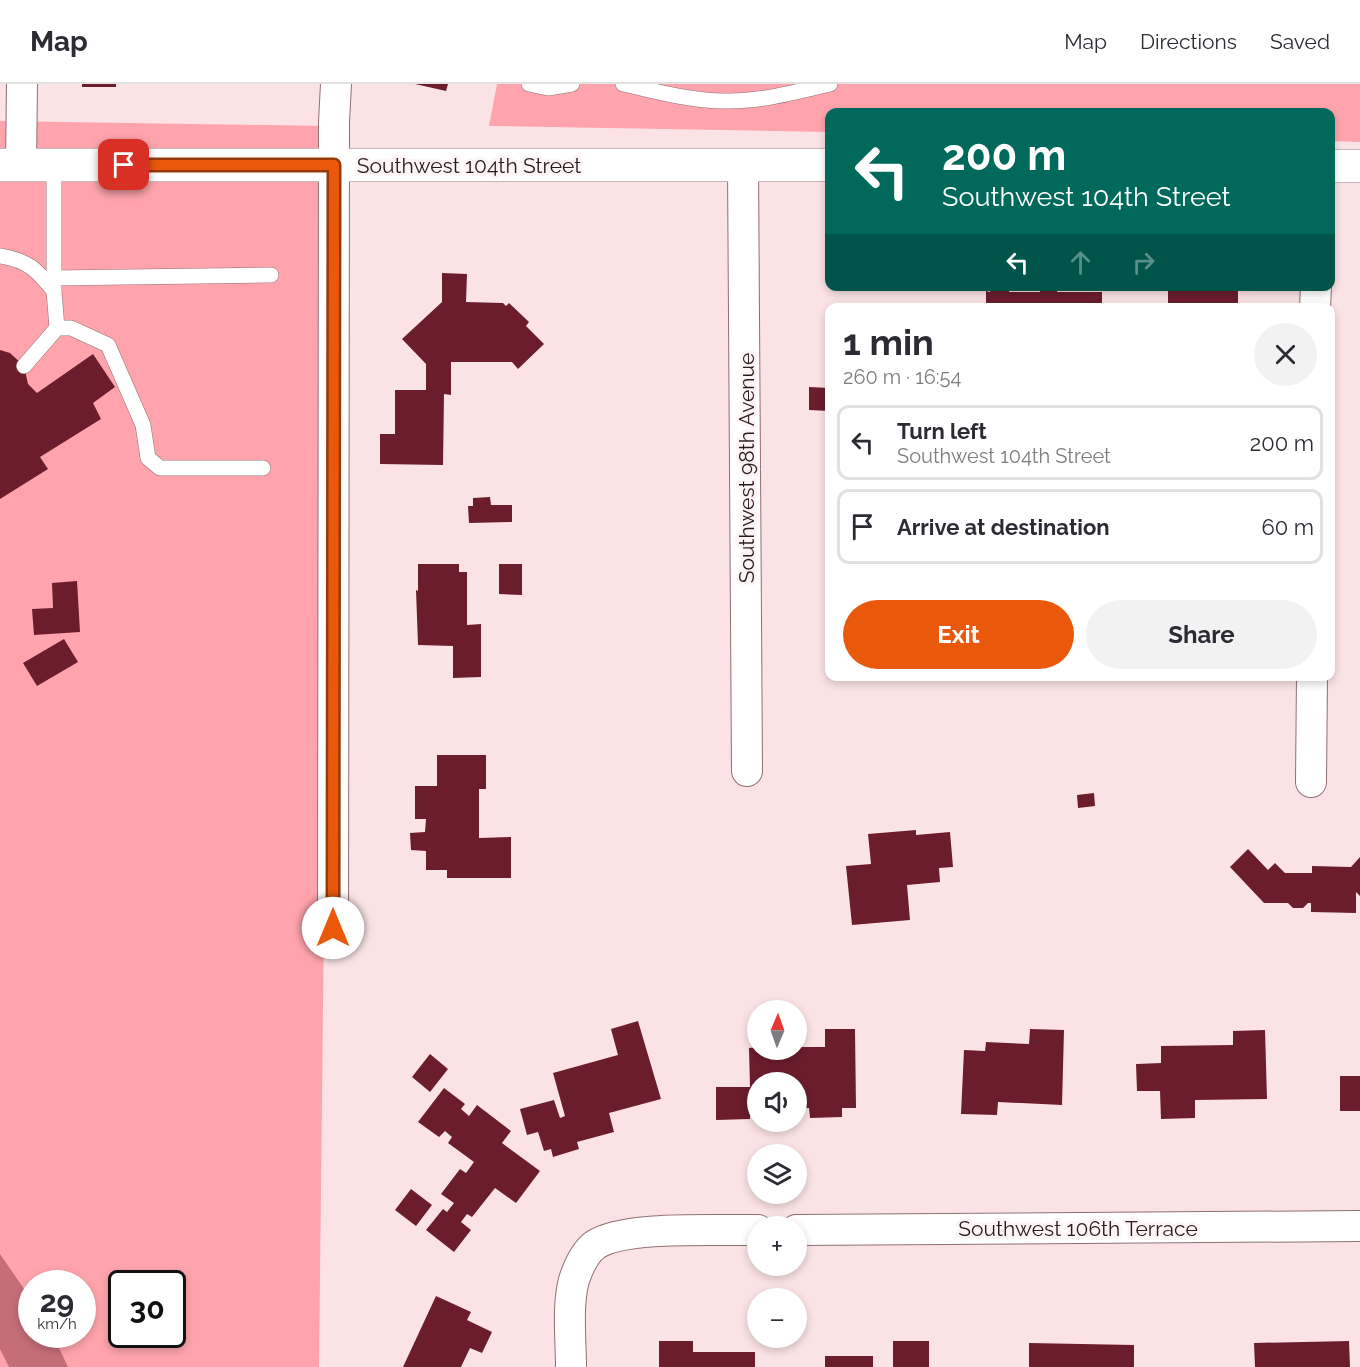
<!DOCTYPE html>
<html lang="en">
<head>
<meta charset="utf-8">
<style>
	:root { --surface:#fff; --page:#f2f2f3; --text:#2b2b33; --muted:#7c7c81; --line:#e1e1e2; --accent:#ea580c }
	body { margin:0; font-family:Raleway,sans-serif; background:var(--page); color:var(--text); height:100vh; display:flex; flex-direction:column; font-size:22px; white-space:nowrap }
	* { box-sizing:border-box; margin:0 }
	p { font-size:20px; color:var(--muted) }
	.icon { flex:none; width:33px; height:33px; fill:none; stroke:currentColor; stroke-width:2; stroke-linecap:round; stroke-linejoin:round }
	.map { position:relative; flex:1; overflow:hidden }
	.drawer { position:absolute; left:825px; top:219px; width:510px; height:378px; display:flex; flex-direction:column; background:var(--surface); border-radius:12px; box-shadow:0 3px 9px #0003 }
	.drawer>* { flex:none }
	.top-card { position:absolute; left:825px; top:24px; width:510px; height:183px; border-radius:12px; box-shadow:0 3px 9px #0003; background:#00695c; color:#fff; overflow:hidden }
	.needle { width:39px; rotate:2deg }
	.fabs { position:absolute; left:747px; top:916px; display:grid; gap:12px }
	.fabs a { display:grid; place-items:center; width:60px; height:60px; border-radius:50%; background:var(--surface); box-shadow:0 3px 9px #0003; font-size:30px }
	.speed { position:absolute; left:18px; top:1186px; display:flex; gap:12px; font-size:30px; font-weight:700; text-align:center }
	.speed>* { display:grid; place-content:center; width:78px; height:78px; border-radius:50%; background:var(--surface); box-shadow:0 3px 9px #0003; line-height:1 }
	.speed small { font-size:15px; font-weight:400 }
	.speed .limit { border:3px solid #111; border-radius:9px; background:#fff; color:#111 }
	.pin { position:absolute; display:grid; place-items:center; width:51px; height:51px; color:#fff; margin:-26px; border-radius:12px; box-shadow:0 3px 9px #0006 }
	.me { position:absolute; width:66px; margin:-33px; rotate:0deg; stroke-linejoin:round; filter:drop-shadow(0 0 4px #0008) }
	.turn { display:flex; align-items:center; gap:21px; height:126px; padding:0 18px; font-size:27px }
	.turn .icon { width:78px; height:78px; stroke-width:2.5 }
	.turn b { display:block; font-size:42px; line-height:51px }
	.lanes { display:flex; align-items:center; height:57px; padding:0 18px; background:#0003; justify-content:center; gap:30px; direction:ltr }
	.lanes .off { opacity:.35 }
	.round { display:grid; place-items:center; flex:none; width:63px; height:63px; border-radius:32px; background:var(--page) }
	.overview { display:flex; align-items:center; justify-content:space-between; height:102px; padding:0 18px }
	h1 { font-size:36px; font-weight:700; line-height:45px }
	.action { display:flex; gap:12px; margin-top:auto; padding:12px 18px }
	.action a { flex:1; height:69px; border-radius:36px; background:var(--accent); color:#fff; font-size:24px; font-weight:700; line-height:69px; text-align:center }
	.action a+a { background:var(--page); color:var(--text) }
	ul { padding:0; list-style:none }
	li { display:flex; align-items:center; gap:18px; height:75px; margin:0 12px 9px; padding:0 6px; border:3px solid var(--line); border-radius:12px }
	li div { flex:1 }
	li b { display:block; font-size:22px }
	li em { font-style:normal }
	header { display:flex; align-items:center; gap:36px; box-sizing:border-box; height:84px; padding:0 30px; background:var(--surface); border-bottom:2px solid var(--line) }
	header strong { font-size:28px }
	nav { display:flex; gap:33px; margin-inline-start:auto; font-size:21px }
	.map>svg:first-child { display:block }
</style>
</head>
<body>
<header>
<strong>Map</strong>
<nav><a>Map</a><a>Directions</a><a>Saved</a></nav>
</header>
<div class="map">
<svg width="1360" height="1283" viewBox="0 0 1360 1283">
	<rect width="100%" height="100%" fill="#fbe3e5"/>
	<path fill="#ffa4ac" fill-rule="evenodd" d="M 497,0 L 1360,0 L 1360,58 L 1331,57 L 1330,28 L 830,28 L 829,48 L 489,42 Z
		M 0,37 L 328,42 L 331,205 L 319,1283 L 0,1283 ZM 32,1200 L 82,1200 L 82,1251 L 32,1251 ZM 122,1200 L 172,1200 L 172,1251 L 122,1251 Z"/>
	<path fill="#c56e78" d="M 0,1170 L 31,1215 L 32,1251 L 53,1251 L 68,1283 L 9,1283 L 0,1265 Z"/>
	<path fill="#6b1d2c" d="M 82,0 L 116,0 L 116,3 L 82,3 Z
		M 415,0 L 448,0 L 446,7 Z
		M 442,189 L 467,190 L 466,218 L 503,219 L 506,222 L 509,219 L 529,238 L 526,242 L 544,260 L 518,285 L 512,278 L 451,278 L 451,311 L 444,310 L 443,381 L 380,380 L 380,350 L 395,350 L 395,306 L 426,306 L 426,280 L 402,255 L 442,218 Z
		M 990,202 L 1009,202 L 1009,208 L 1040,208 L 1040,202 L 1057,202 L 1057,208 L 1102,208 L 1102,224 L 986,224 L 986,207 L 990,208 Z
		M 1168,202 L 1238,202 L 1238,224 L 1178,224 L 1178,219 L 1168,219 Z
		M 0,266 L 10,269 L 24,282 L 28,300 L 37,309 L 93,270 L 115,303 L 93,319 L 101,335 L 40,373 L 48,385 L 0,415 Z
		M 809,303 L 830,304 L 830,327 L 809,326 Z
		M 490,413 L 491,421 L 512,421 L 512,438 L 469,439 L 468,422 L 473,422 L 473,414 Z
		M 418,480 L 459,480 L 459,488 L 467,488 L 467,541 L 481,540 L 481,593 L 453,594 L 453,562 L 418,561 L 416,506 L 418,507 Z
		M 499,480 L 522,480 L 522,511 L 499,510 Z
		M 77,497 L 80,548 L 34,551 L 32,525 L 53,524 L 52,499 Z
		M 64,555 L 78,578 L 37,602 L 23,579 Z
		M 437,671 L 486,671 L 486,705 L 479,705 L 479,754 L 511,753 L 511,794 L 447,794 L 447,786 L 426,786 L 426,767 L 411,766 L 410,749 L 425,748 L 426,735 L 415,735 L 415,702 L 437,702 Z
		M 1094,709 L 1095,722 L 1078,724 L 1077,711 Z
		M 916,746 L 916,751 L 950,748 L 953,783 L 939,784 L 940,798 L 907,801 L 910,836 L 852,841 L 846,782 L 871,780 L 868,750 Z
		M 1248,765 L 1268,786 L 1275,779 L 1285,789 L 1312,789 L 1312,782 L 1351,783 L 1360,773 L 1360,812 L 1356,808 L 1356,829 L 1311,828 L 1311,819 L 1308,819 L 1303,824 L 1293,824 L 1288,819 L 1264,819 L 1230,783 Z
		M 638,937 L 661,1015 L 609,1029 L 614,1048 L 577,1058 L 579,1065 L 553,1073 L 551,1065 L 544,1067 L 538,1048 L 527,1051 L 520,1025 L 554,1016 L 560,1034 L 565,1032 L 553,989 L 618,971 L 611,945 Z
		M 825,945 L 855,945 L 856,1024 L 842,1024 L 842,1033 L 810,1034 L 809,1024 L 796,1025 L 796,999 L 758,999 L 758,1025 L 750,1025 L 750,1035 L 716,1036 L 716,1003 L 750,1003 L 749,964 L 758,963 L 758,966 L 796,966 L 796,963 L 825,963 Z
		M 1030,945 L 1064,946 L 1062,1021 L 998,1018 L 997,1031 L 961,1030 L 964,966 L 985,967 L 986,958 L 1029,960 Z
		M 1265,946 L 1267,1015 L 1195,1016 L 1195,1034 L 1161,1035 L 1160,1007 L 1137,1007 L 1136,980 L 1161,979 L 1161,962 L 1233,961 L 1233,947 Z
		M 430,970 L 448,985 L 430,1008 L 412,993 Z
		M 1340,992 L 1360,992 L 1360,1027 L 1340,1027 Z
		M 444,1004 L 465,1020 L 461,1025 L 469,1032 L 477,1021 L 511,1047 L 502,1059 L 540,1087 L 516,1119 L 495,1104 L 472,1133 L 467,1130 L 461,1138 L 471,1146 L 454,1168 L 426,1146 L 443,1125 L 447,1128 L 454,1119 L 441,1110 L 460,1085 L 466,1089 L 474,1078 L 448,1059 L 452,1053 L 445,1047 L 439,1053 L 418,1038 Z
		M 411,1105 L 432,1121 L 416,1142 L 395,1126 Z
		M 436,1212 L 471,1228 L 467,1236 L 492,1248 L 482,1269 L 470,1264 L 461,1283 L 403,1283 Z
		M 659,1257 L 693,1257 L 693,1268 L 755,1268 L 755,1283 L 659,1283 Z
		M 893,1257 L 929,1257 L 929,1283 L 893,1283 Z
		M 1349,1257 L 1350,1283 L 1255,1283 L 1254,1259 Z
		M 1029,1259 L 1134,1261 L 1134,1283 L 1029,1283 Z
		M 825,1272 L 873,1272 L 873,1283 L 825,1283 Z"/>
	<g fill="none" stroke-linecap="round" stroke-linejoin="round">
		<defs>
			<path id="service" d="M 529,0 L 548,4 L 572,0
				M 623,0 C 656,7 690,17 724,17 C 760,18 795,8 830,0
				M 0,172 C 29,177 36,185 54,207
				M 54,194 L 271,191
				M 57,244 L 71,244 L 108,261 L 143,341 L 148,374 L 160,384 L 263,384
				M 24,282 L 57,244 L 54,207 L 54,81"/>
			<path id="minor" d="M 21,81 L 22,0
				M 743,81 L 747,687
				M 1315,224 L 1316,202
				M 1311,698 L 1312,592
				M 333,844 L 334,38 L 336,0
				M 796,1146 L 1360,1142
				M 571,1283 C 571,1257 567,1221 574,1196 C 578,1184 584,1169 595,1161 C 624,1141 720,1147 758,1146"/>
			<path id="tertiary" d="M 0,81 L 830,81
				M 1330,82 L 1360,82"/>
		</defs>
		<use href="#service" stroke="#916f71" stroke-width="16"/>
		<use href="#minor" stroke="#916f71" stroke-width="32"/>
		<use href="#tertiary" stroke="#916f71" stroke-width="34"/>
		<use href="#service" stroke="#fff" stroke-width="15"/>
		<use href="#minor" stroke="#fff" stroke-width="30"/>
		<use href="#tertiary" stroke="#fff" stroke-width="33"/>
	</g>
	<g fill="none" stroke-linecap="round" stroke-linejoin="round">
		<defs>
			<path id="route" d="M 124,81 L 334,81 L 333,844"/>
		</defs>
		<use href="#route" stroke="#983908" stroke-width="15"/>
		<use href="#route" stroke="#ea580c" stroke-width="10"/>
	</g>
	<g text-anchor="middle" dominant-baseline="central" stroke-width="6" stroke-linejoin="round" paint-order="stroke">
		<g font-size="21" fill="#281b1c" stroke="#fdf5f5">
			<text x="469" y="81">Southwest 104th Street</text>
			<text transform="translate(746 384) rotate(-90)">Southwest 98th Avenue</text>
			<text x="1078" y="1144">Southwest 106th Terrace</text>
		</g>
	</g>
</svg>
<div class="fabs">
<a><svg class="needle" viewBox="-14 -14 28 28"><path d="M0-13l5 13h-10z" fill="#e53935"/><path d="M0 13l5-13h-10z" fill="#7c7c81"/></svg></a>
<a><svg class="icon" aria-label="sound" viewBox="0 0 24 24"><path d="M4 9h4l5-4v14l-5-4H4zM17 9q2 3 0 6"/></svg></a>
<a><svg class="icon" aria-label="layers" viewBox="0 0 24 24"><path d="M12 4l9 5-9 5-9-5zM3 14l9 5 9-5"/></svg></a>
<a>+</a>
<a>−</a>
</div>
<div class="speed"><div>29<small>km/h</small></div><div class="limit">30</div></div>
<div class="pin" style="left:124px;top:81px;background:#d93025"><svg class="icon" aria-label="arrive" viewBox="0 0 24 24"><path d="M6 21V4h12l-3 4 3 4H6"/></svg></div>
<svg class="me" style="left:333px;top:844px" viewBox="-20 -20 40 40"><circle r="19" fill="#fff"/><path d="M0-13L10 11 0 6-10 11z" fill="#ea580c"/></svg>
<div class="top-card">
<div class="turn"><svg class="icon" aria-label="left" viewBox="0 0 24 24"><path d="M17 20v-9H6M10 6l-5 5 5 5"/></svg><div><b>200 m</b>Southwest 104th Street</div></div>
<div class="lanes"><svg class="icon" aria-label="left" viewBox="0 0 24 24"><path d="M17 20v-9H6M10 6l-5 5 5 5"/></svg><svg class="icon off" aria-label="ahead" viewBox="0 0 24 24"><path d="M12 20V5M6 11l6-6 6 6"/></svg><svg class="icon off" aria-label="right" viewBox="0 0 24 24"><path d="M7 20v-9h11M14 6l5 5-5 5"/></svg></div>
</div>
<section class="drawer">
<div class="overview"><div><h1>1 min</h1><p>260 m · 16:54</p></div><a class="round"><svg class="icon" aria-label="close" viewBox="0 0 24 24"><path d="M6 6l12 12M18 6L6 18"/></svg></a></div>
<ul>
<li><svg class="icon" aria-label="left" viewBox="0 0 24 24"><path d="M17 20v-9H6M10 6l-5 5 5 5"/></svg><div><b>Turn left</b><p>Southwest 104th Street</p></div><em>200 m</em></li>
<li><svg class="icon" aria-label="arrive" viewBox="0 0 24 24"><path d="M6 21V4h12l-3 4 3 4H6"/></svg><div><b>Arrive at destination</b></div><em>60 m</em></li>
</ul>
<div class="action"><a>Exit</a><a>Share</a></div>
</section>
</div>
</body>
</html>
